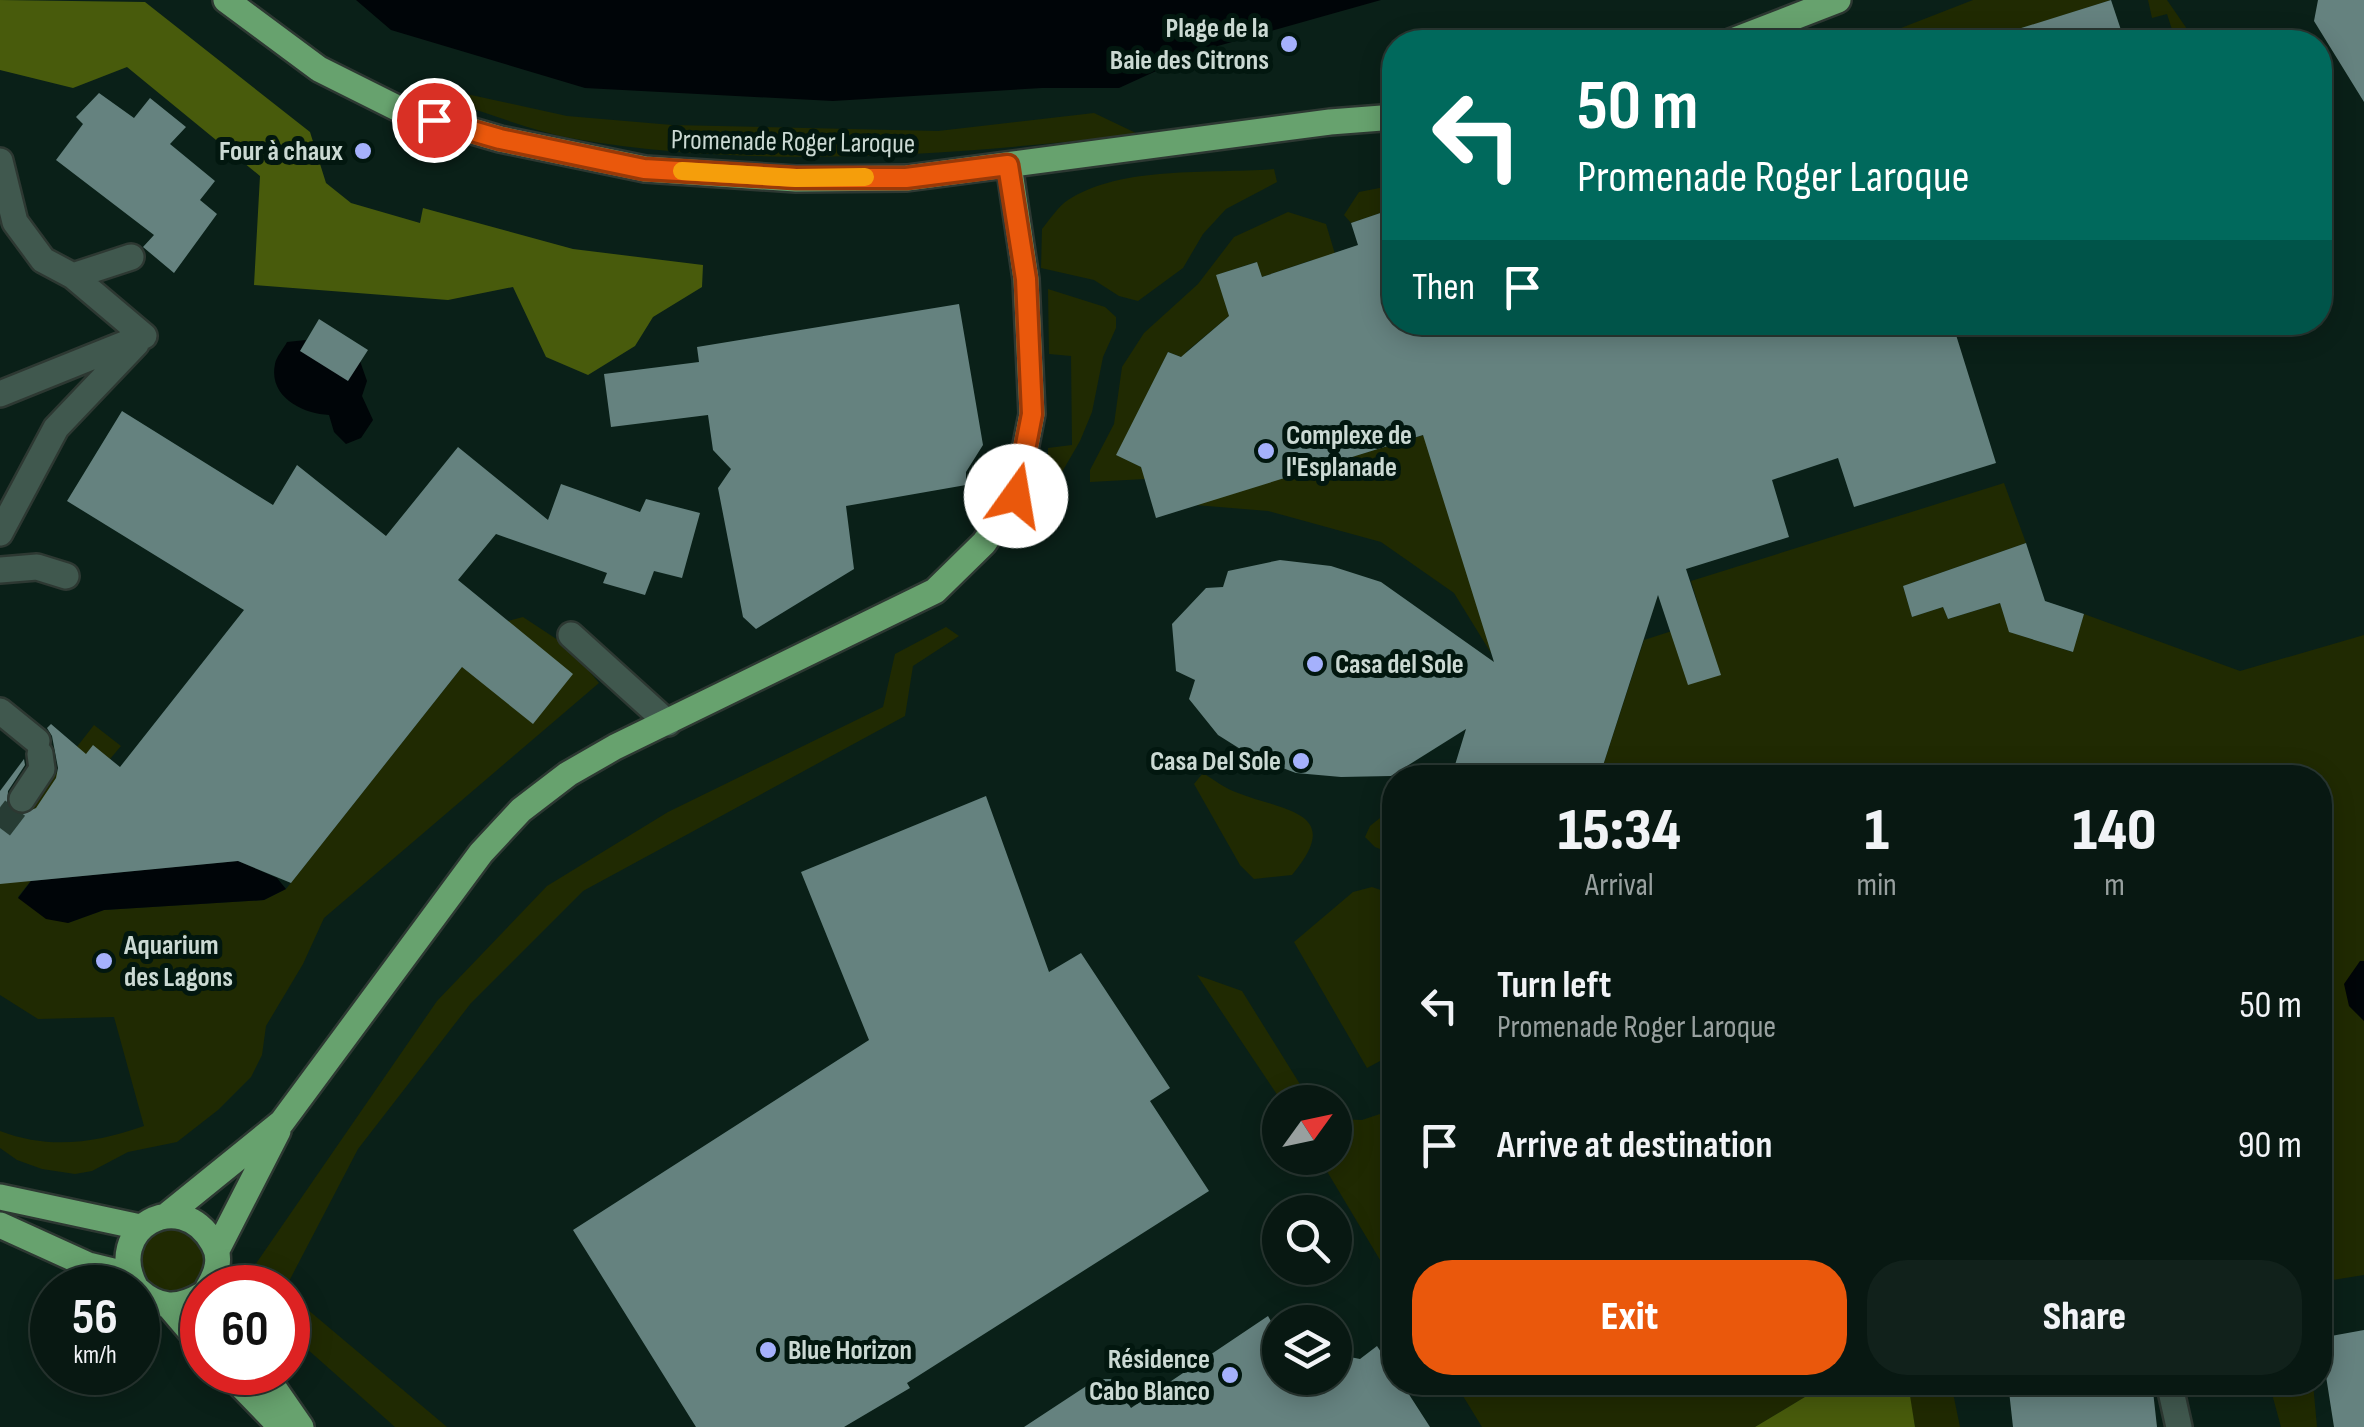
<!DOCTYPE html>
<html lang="en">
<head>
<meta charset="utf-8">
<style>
	:root { --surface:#081812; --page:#11211b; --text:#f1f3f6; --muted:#98a09f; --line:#293732; --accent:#ea580c }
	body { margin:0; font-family:"Sofia Sans Condensed",sans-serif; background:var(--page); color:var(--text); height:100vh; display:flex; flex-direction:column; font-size:38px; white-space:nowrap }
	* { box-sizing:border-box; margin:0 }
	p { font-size:32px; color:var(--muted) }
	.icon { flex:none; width:55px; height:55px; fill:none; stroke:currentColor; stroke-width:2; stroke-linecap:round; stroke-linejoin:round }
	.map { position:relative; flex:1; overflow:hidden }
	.side { position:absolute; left:1382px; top:765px; width:950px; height:630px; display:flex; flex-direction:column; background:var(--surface); border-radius:40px; box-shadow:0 5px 25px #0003,0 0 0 2px var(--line) }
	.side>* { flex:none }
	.guide { position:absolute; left:1382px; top:30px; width:950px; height:305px; border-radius:40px; box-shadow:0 5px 25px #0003,0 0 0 2px var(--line); background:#00695c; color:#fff; overflow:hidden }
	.needle { width:65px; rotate:57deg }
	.buttons { position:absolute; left:1262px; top:1085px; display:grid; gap:20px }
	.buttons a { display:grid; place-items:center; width:90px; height:90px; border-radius:50%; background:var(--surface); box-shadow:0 5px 25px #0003,0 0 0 2px var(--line); font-size:50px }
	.speed { position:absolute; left:30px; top:1265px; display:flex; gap:20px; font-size:50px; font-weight:700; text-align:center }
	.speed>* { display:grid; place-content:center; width:130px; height:130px; border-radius:50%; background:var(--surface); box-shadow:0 5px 25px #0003,0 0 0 2px var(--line); line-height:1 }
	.speed small { font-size:25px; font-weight:400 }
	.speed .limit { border:15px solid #d22; background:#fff; color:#111 }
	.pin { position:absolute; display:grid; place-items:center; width:85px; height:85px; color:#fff; margin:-42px; border:5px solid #fff; border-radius:50%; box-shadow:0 2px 10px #0007 }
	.me { position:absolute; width:110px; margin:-55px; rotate:13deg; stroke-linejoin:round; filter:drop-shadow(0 0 8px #0008) }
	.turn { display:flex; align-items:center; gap:35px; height:210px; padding:0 30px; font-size:45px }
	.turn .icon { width:130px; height:130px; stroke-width:2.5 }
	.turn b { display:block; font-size:70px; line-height:85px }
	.then { display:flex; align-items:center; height:95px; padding:0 30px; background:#0003; gap:20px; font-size:38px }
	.eta { display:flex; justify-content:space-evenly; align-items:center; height:170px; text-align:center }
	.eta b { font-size:60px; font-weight:800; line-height:70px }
	.cta { display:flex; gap:20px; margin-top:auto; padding:20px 30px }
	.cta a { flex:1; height:115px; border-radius:40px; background:var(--accent); color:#fff; font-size:40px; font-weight:800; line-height:115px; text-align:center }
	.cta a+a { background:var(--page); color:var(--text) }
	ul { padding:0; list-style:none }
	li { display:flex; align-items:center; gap:30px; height:140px; padding:0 30px }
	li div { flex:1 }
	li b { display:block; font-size:38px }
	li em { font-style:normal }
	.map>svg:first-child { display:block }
</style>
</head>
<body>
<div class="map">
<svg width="2364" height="1427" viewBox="0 0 2364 1427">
	<rect width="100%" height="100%" fill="#0a2018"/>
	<path fill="#202a02" d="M 1973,0 L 2111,0 L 2020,29 L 1953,42 L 1865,42 Z
		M 2148,0 L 2167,0 L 2196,42 L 2176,42 L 2167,14 L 2152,18 Z
		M 462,93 L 567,116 L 672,125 L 938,131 L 1094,113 L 1138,134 C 957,155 756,170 576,139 C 534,132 492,114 451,102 Z
		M 1274,169 L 1277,182 L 1226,209 L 1203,234 L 1183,268 L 1138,301 L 1119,296 L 1094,280 L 1041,268 L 1042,229 C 1050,219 1058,207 1068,200 C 1122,165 1211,174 1274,169 Z
		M 1395,185 L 1395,208 L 1351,223 L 1344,215 L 1359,192 Z
		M 1288,212 L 1326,224 L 1344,284 L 1322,290 L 1312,260 L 1262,277 L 1256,262 L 1217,275 L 1229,316 L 1186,352 L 1195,362 L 1168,352 L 1117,455 L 1149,471 L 1145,479 L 1090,482 L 1090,470 L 1114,424 L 1122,367 L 1144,333 L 1198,284 L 1234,237 Z
		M 1048,289 L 1105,307 L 1116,317 L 1116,328 L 1103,357 L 1092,412 L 1080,441 L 1051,491 L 1041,495 L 1048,466 L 1048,448 L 1072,445 L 1071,356 L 1049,354 Z
		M 1437,431 L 1491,653 L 1454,593 L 1381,542 L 1268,511 L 1195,505 Z
		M 2004,483 L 2026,543 L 1903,586 L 1912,617 L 1943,607 L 1948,619 L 2000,603 L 2010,632 L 2072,652 L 2084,614 L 2240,671 L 2364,635 L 2364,1275 L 2320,1282 L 2320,778 L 1599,778 L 1644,640 L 1703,621 L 1691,581 Z
		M 523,617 L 570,648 L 599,683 L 324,918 L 303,964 L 266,1026 L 262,1055 L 251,1077 L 218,1110 L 177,1142 L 128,1152 L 92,1171 L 75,1174 L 42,1169 L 17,1160 L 0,1148 L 0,1131 C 50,1150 95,1143 144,1126 L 114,1017 L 38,1019 L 0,995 L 0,845 L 94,725 L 121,746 L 110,759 L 93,746 L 56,849 L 18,897 L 68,923 L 104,910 L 264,900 L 286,889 L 496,624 Z
		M 946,627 L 959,636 L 913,666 L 905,716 L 583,891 L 471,1003 L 358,1149 L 286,1287 L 245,1287 L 242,1284 L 437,1001 L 547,886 L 668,812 L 883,707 L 895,654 Z
		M 1203,773 C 1214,780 1226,789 1238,793 C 1283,811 1346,811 1292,875 L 1254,879 L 1240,865 L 1194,784 Z
		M 1395,806 L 1395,855 L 1375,847 L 1365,837 L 1370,826 Z
		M 1372,887 L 1395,895 L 1395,1053 L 1367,1068 L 1294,942 L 1353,892 Z
		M 1197,975 L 1242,991 L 1311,1102 L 1282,1102 Z
		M 1395,1109 L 1395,1285 L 1319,1158 L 1335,1158 L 1335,1119 L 1362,1120 Z
		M 185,1217 L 217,1274 L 160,1306 L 128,1248 Z
		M 288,1293 L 447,1427 L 395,1427 L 288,1332 Z
		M 1455,1383 L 1828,1383 L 1755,1427 L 1482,1427 Z
		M 1907,1383 L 1951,1383 L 1960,1427 L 1915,1427 Z
		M 2269,1383 L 2313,1383 L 2317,1427 L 2281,1427 Z"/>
	<path fill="#485b0c" d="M 0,0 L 145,2 L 310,132 L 326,183 L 351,203 L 420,223 L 423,208 L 573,249 L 703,265 L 702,287 L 653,317 L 635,346 L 588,375 L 546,357 L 513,287 L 448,300 L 254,285 L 260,176 L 127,67 L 73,88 L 0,70 Z
		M 1828,1383 L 1908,1383 L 1915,1427 L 1755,1427 Z"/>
	<path fill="#000508" d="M 356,0 L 1381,0 L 1200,51 L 1119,88 L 1042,88 L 833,101 L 585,88 L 391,30 Z
		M 306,340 L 300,351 L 360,361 L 367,381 L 362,396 L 373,420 L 361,438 L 346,444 L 334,432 L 329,415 C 303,414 268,397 275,364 C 276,357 284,348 287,342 Z
		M 238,861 L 277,878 L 286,889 L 264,900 L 104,910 L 68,923 L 46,919 L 18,898 L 31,881 Z
		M 2360,961 L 2364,961 L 2364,1021 L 2349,1006 L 2344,984 Z"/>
	<path fill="#65827f" d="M 2111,0 L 2125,42 L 2004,42 L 2002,34 Z
		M 2318,0 L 2364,0 L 2364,102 L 2314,21 Z
		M 99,93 L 134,118 L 150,98 L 186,127 L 170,144 L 215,181 L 200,200 L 217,214 L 174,273 L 143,247 L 154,235 L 56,160 L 83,124 L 76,117 Z
		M 1395,208 L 1395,322 L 1952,322 L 1996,463 L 1854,507 L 1838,458 L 1772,480 L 1789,537 L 1686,569 L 1721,675 L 1688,685 L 1658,595 L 1599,778 L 1451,778 L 1466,729 L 1391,776 L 1341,777 L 1296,773 L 1253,757 L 1218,735 L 1189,699 L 1195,680 L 1176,671 L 1172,624 L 1206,588 L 1223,587 L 1228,571 L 1280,560 L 1331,566 L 1381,582 L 1494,662 L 1423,435 L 1156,518 L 1141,467 L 1116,455 L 1168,352 L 1181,357 L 1229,316 L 1216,275 L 1257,262 L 1262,277 L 1358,245 L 1351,223 Z
		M 959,304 L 983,445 L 966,472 L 966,485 L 846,506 L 854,569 L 756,629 L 743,617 L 718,488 L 731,469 L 713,450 L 708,415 L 611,427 L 604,374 L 699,362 L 697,347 Z
		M 319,319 L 368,350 L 348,381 L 300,351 Z
		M 122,411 L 273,505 L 297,465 L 386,536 L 458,447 L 548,520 L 561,484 L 640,512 L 646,499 L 700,513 L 682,578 L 654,571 L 645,595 L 603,583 L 607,573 L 496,534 L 458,580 L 573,674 L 533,724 L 462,667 L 291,883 L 238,861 L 0,884 L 0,791 L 24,759 L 25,765 L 8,791 L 7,805 L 20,815 L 36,808 L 56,778 L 58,768 L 52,736 L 47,728 L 51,724 L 86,754 L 93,745 L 120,767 L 244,610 L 67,501 Z
		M 2026,543 L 2045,601 L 2084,614 L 2073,652 L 2009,632 L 2000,603 L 1948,619 L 1943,607 L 1912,617 L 1903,586 Z
		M 986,796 L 1049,972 L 1081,953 L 1170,1088 L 1150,1101 L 1209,1191 L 907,1383 L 910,1388 L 844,1427 L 696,1427 L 573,1230 L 869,1040 L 801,872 Z
		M 1268,1316 L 1280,1337 L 1280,1378 L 1335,1378 L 1335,1354 L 1360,1359 L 1377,1346 L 1395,1373 L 1395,1382 L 1401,1382 L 1430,1427 L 1024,1427 L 1097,1379 L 1112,1379 L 1131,1408 Z
		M 2364,1330 L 2364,1427 L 2334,1427 L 2320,1338 Z
		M 2008,1382 L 2152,1382 L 2157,1427 L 2013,1427 Z"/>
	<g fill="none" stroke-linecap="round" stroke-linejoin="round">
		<path stroke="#273c34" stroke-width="25" stroke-dasharray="25 12" stroke-linecap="butt" d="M 0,828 L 22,799"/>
		<defs>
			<path id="minor" d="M 0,161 L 15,222 L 43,260 L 73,276 L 144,336 L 0,394
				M 73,276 L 131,257
				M 0,533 L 56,428 L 136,344
				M 0,570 L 37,567 L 66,576
				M 571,635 L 668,723
				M 0,711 L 37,741
				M 22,799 L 42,769 L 40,754
				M 2169,1382 L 2179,1427"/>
			<path id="major" d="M 226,0 L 319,69 L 401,110 L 500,139 L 645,169 L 796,179 L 907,178 L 1330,122 L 1395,117
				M 1730,42 L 1838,0
				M 0,1197 L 140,1227
				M 166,1216 L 282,1122 L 481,853 L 521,810 L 568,774 L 615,747 L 935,591 L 984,543 L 1016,496 L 1032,414 L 1026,279 L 1009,165
				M 0,1225 L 88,1265 L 129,1275
				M 217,1250 L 278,1131
				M 136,1288 C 103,1229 180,1185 213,1243 C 222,1258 217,1273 208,1288
				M 138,1290 C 159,1309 178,1309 202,1295
				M 168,1305 L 202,1345
				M 228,1372 L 281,1427
				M 263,1372 L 301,1427"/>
		</defs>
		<use href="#minor" stroke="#2d3832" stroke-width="30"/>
		<use href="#major" stroke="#2d3832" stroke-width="30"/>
		<use href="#minor" stroke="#40584e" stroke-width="25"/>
		<use href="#major" stroke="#67a26e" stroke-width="25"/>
	</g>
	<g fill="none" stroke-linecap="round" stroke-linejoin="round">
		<defs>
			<path id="route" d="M 434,120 L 500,139 L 644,169 L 796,178 L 906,178 L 1008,165 L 1026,279 L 1032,414 L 1016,496"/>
		</defs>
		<use href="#route" stroke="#983908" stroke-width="25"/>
		<use href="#route" stroke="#ea580c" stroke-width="18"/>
		<path stroke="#f59e0b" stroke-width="18" d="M 682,171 L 796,178 L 865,177"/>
	</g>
	<g fill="#a5b1fc" stroke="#02170f" stroke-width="4">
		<circle cx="1289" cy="44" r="10"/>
		<circle cx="363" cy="151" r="10"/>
		<circle cx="1266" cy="451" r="10"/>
		<circle cx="1315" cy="664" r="10"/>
		<circle cx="1301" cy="761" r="10"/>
		<circle cx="104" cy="961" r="10"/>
		<circle cx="768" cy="1350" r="10"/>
		<circle cx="1230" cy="1375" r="10"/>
	</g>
	<g text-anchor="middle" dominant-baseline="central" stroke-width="10" stroke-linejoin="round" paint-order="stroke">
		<g font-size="28" font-weight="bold" fill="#cbd9d3" stroke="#02170f" text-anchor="end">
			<text x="1269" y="28">Plage de la<tspan x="1269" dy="32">Baie des Citrons</tspan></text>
			<text x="343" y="151">Four à chaux</text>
			<text x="1286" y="435" text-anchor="start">Complexe de<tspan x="1286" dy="32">l'Esplanade</tspan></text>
			<text x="1335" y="664" text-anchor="start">Casa del Sole</text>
			<text x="1281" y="761">Casa Del Sole</text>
			<text x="124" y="945" text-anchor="start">Aquarium<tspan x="124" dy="32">des Lagons</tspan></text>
			<text x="788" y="1350" text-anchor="start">Blue Horizon</text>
			<text x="1210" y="1359">Résidence<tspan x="1210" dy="32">Cabo Blanco</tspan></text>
		</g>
		<g font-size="28" fill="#cbd9d3" stroke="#02170f">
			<text transform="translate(793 142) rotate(1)">Promenade Roger Laroque</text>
		</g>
	</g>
</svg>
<div class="buttons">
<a><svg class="needle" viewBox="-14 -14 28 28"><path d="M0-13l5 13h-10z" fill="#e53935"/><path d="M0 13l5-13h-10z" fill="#98a09f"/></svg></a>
<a><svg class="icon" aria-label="search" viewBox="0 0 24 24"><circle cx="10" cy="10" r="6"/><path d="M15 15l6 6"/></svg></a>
<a><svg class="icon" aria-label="layers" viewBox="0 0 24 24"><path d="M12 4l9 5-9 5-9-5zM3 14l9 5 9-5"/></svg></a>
</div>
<div class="speed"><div>56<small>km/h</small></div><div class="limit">60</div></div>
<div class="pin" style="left:434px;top:120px;background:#d93025"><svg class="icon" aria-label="arrive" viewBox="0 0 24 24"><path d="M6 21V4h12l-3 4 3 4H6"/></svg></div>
<svg class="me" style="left:1016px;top:496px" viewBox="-20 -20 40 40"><circle r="19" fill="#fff"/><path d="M0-13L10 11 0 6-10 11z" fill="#ea580c"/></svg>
<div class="guide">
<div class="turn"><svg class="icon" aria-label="left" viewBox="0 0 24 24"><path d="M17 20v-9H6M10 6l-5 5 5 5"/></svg><div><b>50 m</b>Promenade Roger Laroque</div></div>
<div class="then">Then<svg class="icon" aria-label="arrive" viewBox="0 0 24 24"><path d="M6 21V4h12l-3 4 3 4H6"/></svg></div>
</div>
<section class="side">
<div class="eta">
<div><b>15:34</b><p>Arrival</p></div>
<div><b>1</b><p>min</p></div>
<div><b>140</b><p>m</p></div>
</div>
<ul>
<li><svg class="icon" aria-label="left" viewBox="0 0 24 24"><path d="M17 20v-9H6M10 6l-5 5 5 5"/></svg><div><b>Turn left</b><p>Promenade Roger Laroque</p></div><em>50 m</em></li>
<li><svg class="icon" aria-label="arrive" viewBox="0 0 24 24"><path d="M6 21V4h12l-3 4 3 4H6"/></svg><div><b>Arrive at destination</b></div><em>90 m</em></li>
</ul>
<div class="cta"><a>Exit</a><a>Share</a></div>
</section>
</div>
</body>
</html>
